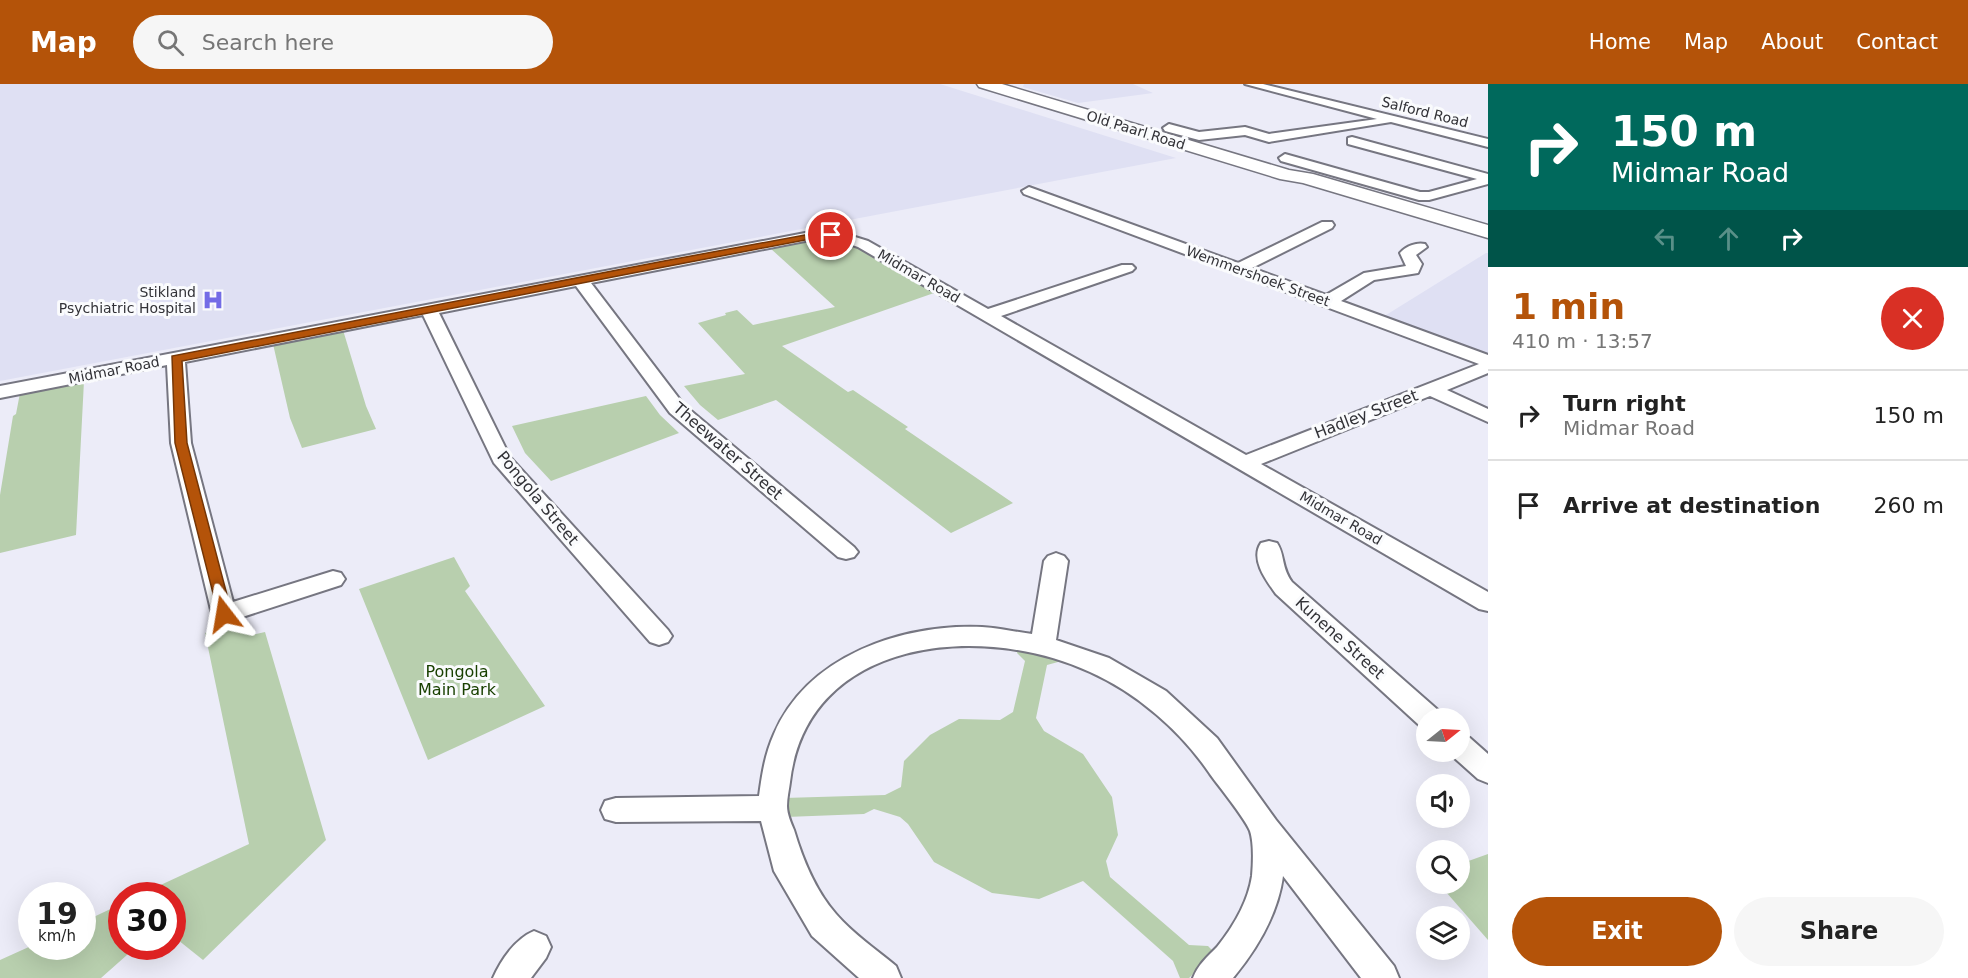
<!DOCTYPE html>
<html lang="en">
<head>
<meta charset="utf-8">
<style>
	:root { --surface:#fff; --page:#f6f6f6; --text:#222; --muted:#767676; --line:#e0e0e0; --accent:#b45309 }
	body { margin:0; font-family:"DejaVu Sans",sans-serif; background:var(--page); color:var(--text); height:100vh; display:flex; flex-direction:column; font-size:22px; white-space:nowrap }
	* { box-sizing:border-box; margin:0 }
	p { font-size:20px; color:var(--muted) }
	.icon { flex:none; width:33px; height:33px; fill:none; stroke:currentColor; stroke-width:2; stroke-linecap:round; stroke-linejoin:round }
	.map { position:relative; flex:1; overflow:hidden }
	.sheet { display:flex; flex-direction:column; background:var(--surface); width:480px }
	.sheet>* { flex:none }
	.hud { background:#00695c; color:#fff; overflow:hidden }
	.needle { width:39px; rotate:72deg }
	.buttons { position:absolute; left:1416px; top:624px; display:grid; gap:12px }
	.buttons a { display:grid; place-items:center; width:54px; height:54px; border-radius:50%; background:var(--surface); box-shadow:0 6px 24px #0002; font-size:30px }
	.speed { position:absolute; left:18px; top:798px; display:flex; gap:12px; font-size:30px; font-weight:700; text-align:center }
	.speed>* { display:grid; place-content:center; width:78px; height:78px; border-radius:50%; background:var(--surface); box-shadow:0 6px 24px #0002; line-height:1 }
	.speed small { font-size:15px; font-weight:400 }
	.speed .limit { border:9px solid #d22; background:#fff; color:#111 }
	.pin { position:absolute; display:grid; place-items:center; width:51px; height:51px; color:#fff; margin:-26px; border:3px solid #fff; border-radius:50%; box-shadow:0 2px 6px #0007 }
	.me { position:absolute; width:66px; margin:-33px; rotate:346deg; stroke-linejoin:round; filter:drop-shadow(0 0 4px #0008) }
	.turn { display:flex; align-items:center; gap:21px; height:126px; padding:0 24px; font-size:27px }
	.turn .icon { width:78px; height:78px; stroke-width:2.5 }
	.turn b { display:block; font-size:42px; line-height:51px }
	.lanes { display:flex; align-items:center; height:57px; padding:0 24px; background:#0003; justify-content:center; gap:30px; direction:ltr }
	.lanes .off { opacity:.35 }
	.round { display:grid; place-items:center; flex:none; width:63px; height:63px; border-radius:32px; background:var(--page) }
	.summary { display:flex; align-items:center; justify-content:space-between; height:102px; padding:0 24px }
	h1 { font-size:36px; font-weight:600; line-height:45px; color:var(--accent) }
	.cta { display:flex; gap:12px; margin-top:auto; padding:12px 24px }
	.cta a { flex:1; height:69px; border-radius:36px; background:var(--accent); color:#fff; font-size:24px; font-weight:600; line-height:69px; text-align:center }
	.cta a+a { background:var(--page); color:var(--text) }
	ul { padding:0; list-style:none }
	li { display:flex; align-items:center; gap:18px; height:90px; padding:0 24px; border-top:2px solid var(--line) }
	li div { flex:1 }
	li b { display:block; font-size:22px }
	li em { font-style:normal }
	header { display:flex; align-items:center; gap:36px; box-sizing:border-box; height:84px; padding:0 30px; background:var(--accent); color:#fff }
	header strong { font-size:28px }
	nav { display:flex; gap:33px; margin-inline-start:auto; font-size:21px }
	.search { width:420px; height:54px; background:var(--page); display:flex; align-items:center; gap:15px; box-sizing:border-box; padding:0 21px; border-radius:33px; color:var(--muted); font-size:22px }
	main { display:flex; flex:1; min-height:0 }
	.map>svg:first-child { display:block }
</style>
</head>
<body>
<header>
<strong>Map</strong>
<div class="search"><svg class="icon" aria-label="search" viewBox="0 0 24 24"><circle cx="10" cy="10" r="6"/><path d="M15 15l6 6"/></svg>Search here</div>
<nav><a>Home</a><a>Map</a><a>About</a><a>Contact</a></nav>
</header>
<main>
<div class="map">
<svg width="1488" height="894" viewBox="0 0 1488 894">
	<rect width="100%" height="100%" fill="#ececf8"/>
	<path fill="#dfe0f3" d="M 0,0 L 940,0 L 1176,74 L 0,297 Z
		M 1024,0 L 1133,0 L 1153,9 L 1078,19 L 1023,3 Z
		M 1486,169 L 1488,169 L 1488,279 L 1378,236 Z"/>
	<path fill="#b8cfae" d="M 832,155 L 854,161 L 934,207 L 934,209 L 782,262 L 848,308 L 853,306 L 908,343 L 905,345 L 1013,419 L 951,449 L 776,316 L 718,336 L 700,321 L 684,302 L 745,290 L 698,239 L 726,231 L 725,229 L 737,226 L 753,241 L 835,223 L 770,164 L 815,156 Z
		M 343,246 L 366,322 L 376,345 L 302,364 L 290,334 L 273,260 Z
		M 84,297 L 76,451 L 0,469 L 0,411 L 13,332 L 16,330 L 20,309 Z
		M 646,312 L 660,331 L 679,349 L 551,397 L 525,369 L 512,342 Z
		M 454,473 L 470,502 L 465,507 L 545,622 L 428,676 L 359,505 Z
		M 237,541 L 252,551 L 265,548 L 326,756 L 203,876 L 173,852 L 172,812 L 139,811 L 249,760 L 205,549 Z
		M 1018,563 L 1059,573 L 1058,578 L 1047,581 L 1036,634 L 1044,647 L 1083,670 L 1112,713 L 1118,751 L 1106,777 L 1110,793 L 1189,861 L 1208,862 L 1215,869 L 1189,894 L 1180,894 L 1173,877 L 1083,797 L 1039,815 L 992,809 L 934,778 L 908,740 L 900,733 L 874,725 L 864,730 L 786,733 L 784,714 L 885,711 L 901,703 L 904,677 L 930,651 L 959,635 L 1000,636 L 1013,628 L 1025,577 L 1017,569 Z
		M 1488,770 L 1488,856 L 1439,800 L 1460,800 L 1460,780 Z
		M 121,820 L 122,862 L 136,863 L 101,894 L 0,894 L 0,876 L 31,862 L 82,862 L 83,838 Z"/>
	<g fill="none" stroke-linecap="round" stroke-linejoin="round">
		<defs>
			<path id="street" d="M 1245,0 L 1263,0 L 1488,55 L 1488,63 L 1391,38 L 1269,58 L 1245,51 L 1199,56 L 1165,47 L 1163,44 L 1169,40 L 1199,48 L 1245,43 L 1269,50 L 1377,35 Z
				M 1352,53 L 1488,90 L 1488,100 L 1429,116 L 1419,116 L 1281,77 L 1279,74 L 1285,70 L 1420,108 L 1429,108 L 1477,95 L 1348,60 L 1348,54 Z
				M 1029,103 L 1238,179 L 1322,138 L 1332,138 L 1334,141 L 1332,144 L 1252,184 L 1326,211 L 1364,189 L 1406,182 L 1400,169 C 1406,162 1417,158 1425,160 L 1427,163 L 1416,171 L 1422,180 L 1418,189 L 1374,196 L 1341,217 L 1488,271 L 1488,289 L 1447,306 L 1488,325 L 1488,338 L 1430,312 L 1261,380 L 1488,508 L 1488,527 L 1479,525 L 858,163 L 838,156 L 805,157 L 591,199 L 684,321 L 854,463 L 858,468 L 854,473 L 846,475 L 838,473 L 670,329 L 576,202 L 439,229 L 510,373 L 668,546 L 672,552 L 668,558 L 659,561 L 650,558 L 494,379 L 423,231 L 185,278 L 191,359 L 233,518 L 333,487 L 341,489 L 345,495 L 341,501 L 224,539 L 215,536 L 212,530 L 171,359 L 167,281 L 0,314 L 0,302 L 805,149 L 839,148 L 868,157 L 988,225 L 1122,181 L 1132,181 L 1135,184 L 1132,187 L 1001,232 L 1246,371 L 1479,280 L 1024,110 L 1022,107 Z
				M 1269,457 L 1277,459 C 1285,471 1281,483 1292,498 L 1439,627 L 1442,634 L 1426,634 L 1426,644 L 1419,641 L 1276,510 C 1266,496 1250,475 1261,459 Z
				M 1056,469 L 1064,472 L 1068,477 L 1056,556 L 1109,574 L 1166,607 L 1217,654 L 1276,736 L 1394,882 L 1399,894 L 1361,894 L 1283,792 C 1278,830 1257,865 1233,894 L 1193,894 C 1198,881 1207,873 1217,863 C 1233,843 1248,818 1252,792 C 1253,780 1254,759 1250,747 C 1244,733 1220,704 1210,690 C 1181,647 1137,609 1090,588 C 982,538 807,553 790,698 C 789,706 787,714 787,722 C 787,730 791,739 794,746 C 803,776 815,806 836,830 C 853,850 877,866 896,882 L 901,894 L 859,894 L 812,852 L 774,787 L 761,737 L 616,738 L 605,735 L 601,726 L 605,717 L 616,714 L 759,712 C 762,690 765,670 774,650 C 808,571 902,540 982,543 C 999,544 1016,548 1032,550 L 1044,477 L 1048,472 Z
				M 1460,651 L 1470,654 L 1488,670 L 1488,699 L 1478,695 L 1450,670 L 1449,668 L 1460,668 Z
				M 534,847 L 546,852 L 551,863 L 546,874 L 531,894 L 493,894 C 501,876 515,855 534,847 Z"/>
			<path id="secondary" d="M 977,0 L 1002,0 L 1289,86 L 1313,90 L 1488,141 L 1488,154 L 1303,99 L 1280,95 L 979,3 Z"/>
		</defs>
		<use href="#street" stroke="#767681" stroke-width="4"/>
		<use href="#secondary" stroke="#767681" stroke-width="3"/>
		<use href="#street" fill="#fff" fill-rule="evenodd"/>
		<use href="#secondary" fill="#fff" fill-rule="evenodd"/>
	</g>
	<path fill="#b45309" stroke="#753606" stroke-width="1.5" d="M 831,148 L 834,149 L 834,153 L 805,156 L 664,183 L 182,277 L 187,359 L 232,530 L 224,535 L 219,533 L 175,359 L 172,272 L 664,177 L 805,151 Z"/>
	<defs>
		<symbol id="hospital-bare" viewBox="-9 -9 18 18"><path d="M-5-5h3v3.5h4V-5h3V5h-3V1.5h-4V5h-3Z" fill="#736ce6" stroke="#fafbfd" stroke-width="2.5" paint-order="stroke"/></symbol>
	</defs>
	<g fill-rule="evenodd">
		<use href="#hospital-bare" x="198" y="201" width="30" height="30"/>
	</g>
	<g text-anchor="middle" dominant-baseline="central" stroke-width="6" stroke-linejoin="round" paint-order="stroke">
		<g font-size="14" fill="#323237" stroke="#fafbfd">
			<text transform="translate(1425 28) rotate(14)">Salford Road</text>
			<text transform="translate(1136 46) rotate(17)">Old Paarl Road</text>
			<text transform="translate(919 192) rotate(30)">Midmar Road</text>
			<text transform="translate(1258 192) rotate(20)">Wemmershoek Street</text>
			<text transform="translate(114 286) rotate(-11)">Midmar Road</text>
			<text transform="translate(1341 434) rotate(30)">Midmar Road</text>
		</g>
		<g font-size="14" fill="#323237" stroke="#fafbfd" text-anchor="end">
			<text x="196" y="208">Stikland<tspan x="196" dy="16">Psychiatric Hospital</tspan></text>
		</g>
		<g font-size="16" fill="#323237" stroke="#fafbfd">
			<text transform="translate(1366 330) rotate(-21)">Hadley Street</text>
			<text transform="translate(728 367) rotate(41)">Theewater Street</text>
			<text transform="translate(538 414) rotate(50)">Pongola Street</text>
			<text transform="translate(1340 554) rotate(42)">Kunene Street</text>
		</g>
		<g font-size="16" fill="#194000" stroke="#fafbfd">
			<text x="457" y="587">Pongola<tspan x="457" dy="18">Main Park</tspan></text>
		</g>
	</g>
</svg>
<div class="buttons">
<a><svg class="needle" viewBox="-14 -14 28 28"><path d="M0-13l5 13h-10z" fill="#e53935"/><path d="M0 13l5-13h-10z" fill="#767676"/></svg></a>
<a><svg class="icon" aria-label="sound" viewBox="0 0 24 24"><path d="M4 9h4l5-4v14l-5-4H4zM17 9q2 3 0 6"/></svg></a>
<a><svg class="icon" aria-label="search" viewBox="0 0 24 24"><circle cx="10" cy="10" r="6"/><path d="M15 15l6 6"/></svg></a>
<a><svg class="icon" aria-label="layers" viewBox="0 0 24 24"><path d="M12 4l9 5-9 5-9-5zM3 14l9 5 9-5"/></svg></a>
</div>
<div class="speed"><div>19<small>km/h</small></div><div class="limit">30</div></div>
<div class="pin" style="left:831px;top:151px;background:#d93025"><svg class="icon" aria-label="arrive" viewBox="0 0 24 24"><path d="M6 21V4h12l-3 4 3 4H6"/></svg></div>
<svg class="me" style="left:224px;top:530px" viewBox="-20 -20 40 40"><path d="M0-17L14 15 0 8-14 15z" fill="#b45309" stroke="#fff" stroke-width="4"/></svg>
</div>
<section class="sheet">
<div class="hud">
<div class="turn"><svg class="icon" aria-label="right" viewBox="0 0 24 24"><path d="M7 20v-9h11M14 6l5 5-5 5"/></svg><div><b>150 m</b>Midmar Road</div></div>
<div class="lanes"><svg class="icon off" aria-label="left" viewBox="0 0 24 24"><path d="M17 20v-9H6M10 6l-5 5 5 5"/></svg><svg class="icon off" aria-label="ahead" viewBox="0 0 24 24"><path d="M12 20V5M6 11l6-6 6 6"/></svg><svg class="icon" aria-label="right" viewBox="0 0 24 24"><path d="M7 20v-9h11M14 6l5 5-5 5"/></svg></div>
</div>
<div class="summary"><div><h1>1 min</h1><p>410 m · 13:57</p></div><a class="round" style="background:#d93025;color:#fff"><svg class="icon" aria-label="close" viewBox="0 0 24 24"><path d="M6 6l12 12M18 6L6 18"/></svg></a></div>
<ul>
<li><svg class="icon" aria-label="right" viewBox="0 0 24 24"><path d="M7 20v-9h11M14 6l5 5-5 5"/></svg><div><b>Turn right</b><p>Midmar Road</p></div><em>150 m</em></li>
<li><svg class="icon" aria-label="arrive" viewBox="0 0 24 24"><path d="M6 21V4h12l-3 4 3 4H6"/></svg><div><b>Arrive at destination</b></div><em>260 m</em></li>
</ul>
<div class="cta"><a>Exit</a><a>Share</a></div>
</section>
</main>
</body>
</html>
